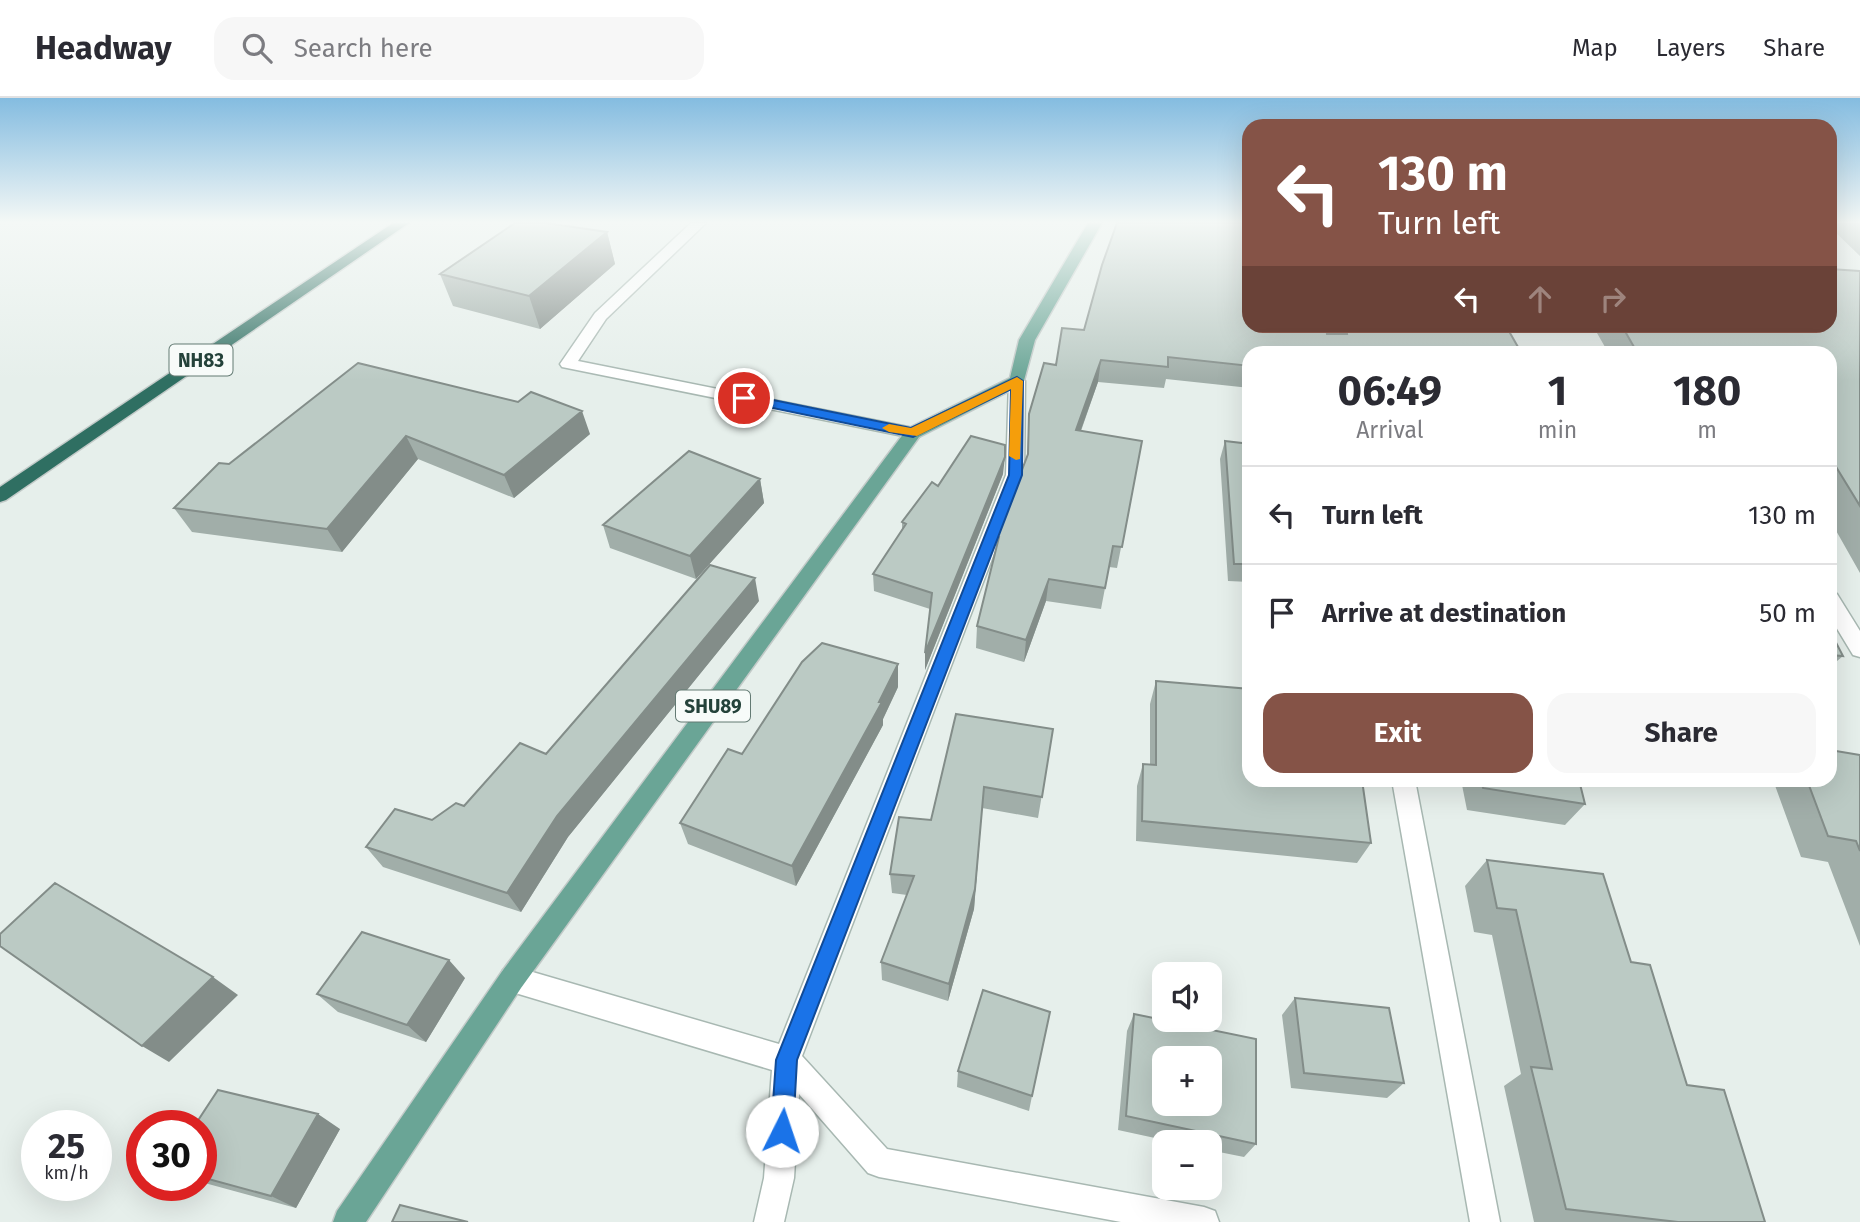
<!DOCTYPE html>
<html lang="en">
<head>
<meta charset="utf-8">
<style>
	:root { --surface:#fff; --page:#f7f7f7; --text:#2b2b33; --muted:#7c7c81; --line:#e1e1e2; --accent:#855347 }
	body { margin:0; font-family:"Fira Sans",sans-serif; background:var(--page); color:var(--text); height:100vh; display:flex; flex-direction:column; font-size:26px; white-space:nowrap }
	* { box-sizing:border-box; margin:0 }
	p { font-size:23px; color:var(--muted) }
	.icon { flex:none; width:38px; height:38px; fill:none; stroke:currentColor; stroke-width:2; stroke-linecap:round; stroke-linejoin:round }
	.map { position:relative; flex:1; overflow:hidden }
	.side { position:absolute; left:1242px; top:248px; width:595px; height:441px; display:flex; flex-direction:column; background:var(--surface); border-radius:21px; box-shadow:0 7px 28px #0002 }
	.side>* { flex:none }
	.top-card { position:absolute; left:1242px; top:21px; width:595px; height:214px; border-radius:21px; box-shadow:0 7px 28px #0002; background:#855347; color:#fff; overflow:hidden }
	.fabs { position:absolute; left:1152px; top:864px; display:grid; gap:14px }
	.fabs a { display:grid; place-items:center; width:70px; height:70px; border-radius:14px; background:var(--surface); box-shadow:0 7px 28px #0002; font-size:35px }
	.speed { position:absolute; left:21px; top:1012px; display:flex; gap:14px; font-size:35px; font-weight:700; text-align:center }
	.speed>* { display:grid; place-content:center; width:91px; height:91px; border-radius:50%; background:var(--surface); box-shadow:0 7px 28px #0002; line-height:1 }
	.speed small { font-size:18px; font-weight:400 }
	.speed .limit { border:10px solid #d22; background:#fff; color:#111 }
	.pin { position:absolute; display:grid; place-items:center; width:60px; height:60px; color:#fff; margin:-30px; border:4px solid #fff; border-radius:50%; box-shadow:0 2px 7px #0007 }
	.me { position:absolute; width:77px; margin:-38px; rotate:4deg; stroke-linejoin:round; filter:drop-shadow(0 0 5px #0008) }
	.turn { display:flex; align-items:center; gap:24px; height:147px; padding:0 21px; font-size:32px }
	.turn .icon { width:91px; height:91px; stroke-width:2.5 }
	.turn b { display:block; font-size:49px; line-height:60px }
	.lanes { display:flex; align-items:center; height:66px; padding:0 21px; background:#0003; justify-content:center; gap:35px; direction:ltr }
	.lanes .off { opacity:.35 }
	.eta { display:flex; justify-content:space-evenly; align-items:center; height:119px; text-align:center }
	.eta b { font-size:42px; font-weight:700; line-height:49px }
	.button { display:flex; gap:14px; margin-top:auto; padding:14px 21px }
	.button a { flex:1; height:80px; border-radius:21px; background:var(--accent); color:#fff; font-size:28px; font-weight:700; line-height:80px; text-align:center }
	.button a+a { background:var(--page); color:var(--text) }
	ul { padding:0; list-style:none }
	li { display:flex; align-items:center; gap:21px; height:98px; padding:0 21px; border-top:2px solid var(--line) }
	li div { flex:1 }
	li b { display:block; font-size:26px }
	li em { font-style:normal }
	header { display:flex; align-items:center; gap:42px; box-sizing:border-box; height:98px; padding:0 35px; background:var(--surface); border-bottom:2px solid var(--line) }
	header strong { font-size:33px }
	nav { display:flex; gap:38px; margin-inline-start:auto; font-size:24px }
	.search { width:490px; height:63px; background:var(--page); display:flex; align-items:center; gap:18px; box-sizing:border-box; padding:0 24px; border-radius:21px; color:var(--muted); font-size:26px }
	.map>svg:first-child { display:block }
</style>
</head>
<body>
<header>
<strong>Headway</strong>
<div class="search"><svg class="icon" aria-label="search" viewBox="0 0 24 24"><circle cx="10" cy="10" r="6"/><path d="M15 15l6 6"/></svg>Search here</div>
<nav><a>Map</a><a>Layers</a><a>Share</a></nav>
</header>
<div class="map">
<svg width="1860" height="1124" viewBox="0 0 1860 1124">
	<rect width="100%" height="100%" fill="#e6efeb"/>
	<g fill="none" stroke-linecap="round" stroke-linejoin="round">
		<defs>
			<path id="minor" d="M 691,125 L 706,125 L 606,221 L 578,263 L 913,330 L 919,331 L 922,335 L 919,339 L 913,340 L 562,269 L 560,266 L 595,215 Z
				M 1318,228 L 1334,228 L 1337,256 L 1321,256 Z
				M 1017,278 L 1025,283 L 1024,377 L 802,958 L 887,1051 L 1204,1109 L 1215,1113 L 1219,1124 L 1121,1124 L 879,1079 L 868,1075 L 799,996 L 794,1080 L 784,1124 L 754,1124 L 764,1080 L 772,972 L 512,894 L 503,890 L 499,881 L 503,872 L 512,868 L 779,946 L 1006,377 L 1009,283 Z
				M 1830,494 L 1837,496 L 1860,533 L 1860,559 L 1853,557 L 1830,519 Z
				M 1392,682 L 1415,682 L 1500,1124 L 1470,1124 Z"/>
			<path id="major" d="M 1088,125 L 1102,125 L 1035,242 L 1023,286 L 919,339 L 521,890 L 366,1124 L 333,1124 L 337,1113 L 503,872 L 907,331 L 1010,280 L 1019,242 Z"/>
			<path id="highway" d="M 393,125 L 409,125 L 6,402 L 0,404 L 0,389 Z"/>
		</defs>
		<use href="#minor" stroke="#a8b8b2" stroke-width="3"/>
		<use href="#major" stroke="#c2cac8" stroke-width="3"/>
		<use href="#highway" stroke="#c2cac8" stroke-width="3"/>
		<use href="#minor" fill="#fff" fill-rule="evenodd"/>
		<use href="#major" fill="#6aa596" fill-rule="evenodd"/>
		<use href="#highway" fill="#2f6f62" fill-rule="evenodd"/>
	</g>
	<path fill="#a1aea9" d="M 1830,125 L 1860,125 L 1860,158 L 1830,129 Z
		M 607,134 L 615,166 L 540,231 L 453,208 L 440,176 Z
		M 1860,173 L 1860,475 L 1830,422 L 1830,256 L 1609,256 L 1593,228 L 1830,228 Z
		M 1336,228 L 1506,228 L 1250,256 L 1250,290 L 1166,281 L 1164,290 L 1098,284 L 1081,333 L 1142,343 L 1117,470 L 1109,469 L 1101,511 L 1046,503 L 1024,564 L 976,550 L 977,528 L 996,452 L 997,438 L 1027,361 L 1029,316 L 1056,267 L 1084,232 L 1337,236 Z
		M 358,265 L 590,336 L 514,400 L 418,361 L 342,454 L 192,434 L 174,410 Z
		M 1225,343 L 1250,346 L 1250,484 L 1228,483 L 1220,361 Z
		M 1003,376 L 925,572 L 930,511 L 874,493 L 873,476 L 902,432 L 902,424 L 938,388 Z
		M 760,381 L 764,405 L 696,481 L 610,450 L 603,427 Z
		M 759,503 L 568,739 L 521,814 L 383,769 L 366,749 L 464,708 L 546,656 Z
		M 1830,533 L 1843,558 L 1830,569 Z
		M 1156,583 L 1371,745 L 1357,765 L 1136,743 L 1137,688 L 1143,666 L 1150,667 L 1150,606 Z
		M 898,589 L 883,621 L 883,627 L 796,788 L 688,746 L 680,725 L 742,656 Z
		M 1053,631 L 1038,720 L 982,710 L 974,811 L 948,903 L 882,882 L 881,864 L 907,797 L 892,795 L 890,776 L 931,722 Z
		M 1860,657 L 1860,848 L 1828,764 L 1801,759 L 1773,682 L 1830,682 Z
		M 1461,682 L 1579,682 L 1585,706 L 1565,727 L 1467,712 Z
		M 1487,762 L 1631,864 L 1687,987 L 1765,1124 L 1534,1124 L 1504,988 L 1521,976 L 1492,837 L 1474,834 L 1465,788 Z
		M 465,880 L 426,944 L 338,914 L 317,896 Z
		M 1295,900 L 1404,985 L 1387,1000 L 1291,990 L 1282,917 Z
		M 1134,916 L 1256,1046 L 1244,1059 L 1209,1052 L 1209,1045 L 1178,1045 L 1118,1032 L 1127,933 Z
		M 958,973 L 1032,998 L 1029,1013 L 957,989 Z
		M 201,1027 L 340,1031 L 296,1110 L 201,1084 Z"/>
	<path fill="#838d89" d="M 607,134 L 615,166 L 540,231 L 529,198 Z
		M 1101,262 L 1098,284 L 1073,354 L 1076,332 Z
		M 582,313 L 590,336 L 514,400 L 504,377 Z
		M 406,338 L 418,361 L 342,454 L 327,431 Z
		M 1005,359 L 1003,376 L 925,572 L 925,555 Z
		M 760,381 L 764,405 L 696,481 L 690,458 Z
		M 755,480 L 759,503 L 568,739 L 521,814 L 507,795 L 557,718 Z
		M 1049,481 L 1046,503 L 1024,564 L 1026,542 Z
		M 898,566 L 898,589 L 883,621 L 883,627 L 796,788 L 792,768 L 879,604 Z
		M 984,689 L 974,811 L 948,903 L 949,886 Z
		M 449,862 L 465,880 L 426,944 L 407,927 Z
		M 213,879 L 238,897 L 169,964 L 142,948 Z
		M 318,1016 L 340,1031 L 296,1110 L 271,1098 Z"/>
	<path fill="#bbcac4" stroke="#838d89" stroke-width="2" fill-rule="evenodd" d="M 515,125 L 546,125 L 607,134 L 529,198 L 440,176 Z
		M 1117,125 L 1250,125 L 1250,228 L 1326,228 L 1327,236 L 1347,236 L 1346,228 L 1506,228 L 1522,256 L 1250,256 L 1250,268 L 1168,259 L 1168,269 L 1101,262 L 1076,332 L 1142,343 L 1122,449 L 1113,448 L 1105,490 L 1049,481 L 1026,542 L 977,528 L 999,439 L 997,438 L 1028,356 L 1029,316 L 1044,265 L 1056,267 L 1062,230 L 1084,232 L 1102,167 Z
		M 1830,171 L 1860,173 L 1860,408 L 1830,359 L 1830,256 L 1638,256 L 1622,228 L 1688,228 L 1691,232 L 1710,234 L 1712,231 L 1710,228 L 1830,228 Z
		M 358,265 L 518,304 L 531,294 L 582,313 L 504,377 L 406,338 L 327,431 L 174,410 L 219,365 L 229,366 Z
		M 971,338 L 1005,347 L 1005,359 L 925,555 L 932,495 L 873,476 L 906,426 L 902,424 L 932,384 L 938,388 Z
		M 1225,343 L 1250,346 L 1250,466 L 1234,466 Z
		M 689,353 L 760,381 L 690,458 L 603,427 Z
		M 710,467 L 755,480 L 557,718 L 507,795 L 366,749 L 395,711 L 432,722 L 456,705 L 464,708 L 520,645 L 546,656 Z
		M 1830,533 L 1843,558 L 1830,557 Z
		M 822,545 L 898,566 L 879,604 L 882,604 L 792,768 L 680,725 L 728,651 L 742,656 L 802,564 Z
		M 1156,583 L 1250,591 L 1250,682 L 1362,682 L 1371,745 L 1142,723 L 1143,666 L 1156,667 Z
		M 956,616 L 1053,631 L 1042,699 L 984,689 L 975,791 L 949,886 L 881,864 L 914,778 L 890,776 L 899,719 L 931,722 Z
		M 1830,652 L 1860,657 L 1860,753 L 1856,743 L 1828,738 L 1807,682 L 1830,682 Z
		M 1482,682 L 1579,682 L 1585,706 L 1483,690 Z
		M 1487,762 L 1603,776 L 1631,864 L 1650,867 L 1687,987 L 1724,992 L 1765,1124 L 1678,1124 L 1566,1111 L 1531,969 L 1552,971 L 1516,812 L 1497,810 Z
		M 55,785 L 213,879 L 142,948 L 0,848 L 0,836 Z
		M 362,834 L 449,862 L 407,927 L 317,896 Z
		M 983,892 L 1050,914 L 1032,998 L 958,973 Z
		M 1295,900 L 1389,910 L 1404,985 L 1304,975 Z
		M 1134,916 L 1256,941 L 1256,1046 L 1126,1018 ZM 1164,961 L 1209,961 L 1209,1006 L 1164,1006 Z
		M 218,992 L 318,1016 L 271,1098 L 201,1079 L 201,1027 L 195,1027 Z
		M 400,1107 L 468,1124 L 392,1124 Z"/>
	<linearGradient id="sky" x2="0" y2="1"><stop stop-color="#84bce0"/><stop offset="0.44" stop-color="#f4f8f6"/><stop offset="1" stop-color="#f4f8f6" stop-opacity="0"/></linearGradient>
	<rect width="1860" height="282" fill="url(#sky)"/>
	<path fill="#1a73e8" stroke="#114b97" stroke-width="2" d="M 1017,279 L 1023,283 L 1022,377 L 797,962 L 793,1033 L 790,1041 L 782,1044 L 774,1041 L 771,1033 L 776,962 L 1009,377 L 1011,291 L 913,339 L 744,304 L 738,300 L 744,296 L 911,330 Z"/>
	<path fill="#f59e0b" d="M 1017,279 L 1023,283 L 1020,361 L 1016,362 L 1009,358 L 1011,291 L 917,338 L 889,334 L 882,330 L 889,326 L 911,330 Z"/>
	<g text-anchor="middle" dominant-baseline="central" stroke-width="5" stroke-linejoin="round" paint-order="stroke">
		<g fill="#f7fbf9" stroke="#637a73" stroke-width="2">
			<rect x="169.5" y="246.5" width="63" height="31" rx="5"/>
			<rect x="676" y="592.5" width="74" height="31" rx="5"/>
		</g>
		<g font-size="19" font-weight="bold" fill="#24423a">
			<text x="201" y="262">NH83</text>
			<text x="713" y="608">SHU89</text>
		</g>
	</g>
</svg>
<div class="fabs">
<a><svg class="icon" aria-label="sound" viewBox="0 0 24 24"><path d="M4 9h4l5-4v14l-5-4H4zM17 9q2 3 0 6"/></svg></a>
<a>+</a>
<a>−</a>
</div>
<div class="speed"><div>25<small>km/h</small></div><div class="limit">30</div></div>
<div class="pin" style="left:744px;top:300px;background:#d93025"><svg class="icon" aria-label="arrive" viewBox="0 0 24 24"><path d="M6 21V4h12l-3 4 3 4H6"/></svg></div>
<svg class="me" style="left:782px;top:1033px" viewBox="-20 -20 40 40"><circle r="19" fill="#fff"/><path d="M0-13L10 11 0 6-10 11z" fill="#1a73e8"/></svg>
<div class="top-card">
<div class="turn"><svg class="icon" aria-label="left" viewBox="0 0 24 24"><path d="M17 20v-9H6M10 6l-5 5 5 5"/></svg><div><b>130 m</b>Turn left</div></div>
<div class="lanes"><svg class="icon" aria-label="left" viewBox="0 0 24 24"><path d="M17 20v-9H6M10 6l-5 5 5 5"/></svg><svg class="icon off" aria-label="ahead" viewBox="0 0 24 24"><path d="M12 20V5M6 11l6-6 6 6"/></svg><svg class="icon off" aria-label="right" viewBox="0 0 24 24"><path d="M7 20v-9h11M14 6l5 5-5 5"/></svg></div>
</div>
<section class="side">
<div class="eta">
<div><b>06:49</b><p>Arrival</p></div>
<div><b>1</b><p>min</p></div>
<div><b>180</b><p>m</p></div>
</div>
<ul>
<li><svg class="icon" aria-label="left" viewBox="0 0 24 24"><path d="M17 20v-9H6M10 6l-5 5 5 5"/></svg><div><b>Turn left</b></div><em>130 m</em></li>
<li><svg class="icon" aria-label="arrive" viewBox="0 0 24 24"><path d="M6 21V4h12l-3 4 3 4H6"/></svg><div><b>Arrive at destination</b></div><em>50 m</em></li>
</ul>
<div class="button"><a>Exit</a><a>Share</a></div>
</section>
</div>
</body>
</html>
